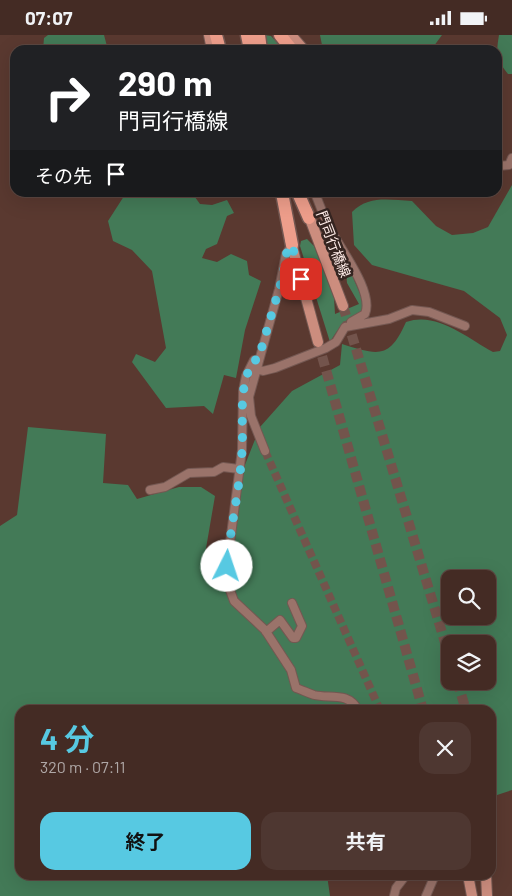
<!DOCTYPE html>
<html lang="ja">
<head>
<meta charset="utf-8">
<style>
	:root { --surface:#442b24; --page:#4e3731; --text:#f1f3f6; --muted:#afa7a6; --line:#5c4741; --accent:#57c9e2 }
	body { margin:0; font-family:Barlow,"Noto Sans JP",sans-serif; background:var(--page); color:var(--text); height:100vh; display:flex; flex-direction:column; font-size:19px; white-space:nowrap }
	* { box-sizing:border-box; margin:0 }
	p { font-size:16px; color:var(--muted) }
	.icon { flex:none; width:28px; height:28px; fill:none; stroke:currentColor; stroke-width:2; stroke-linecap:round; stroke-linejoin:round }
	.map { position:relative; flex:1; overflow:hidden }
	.sheet { position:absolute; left:15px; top:670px; width:481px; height:175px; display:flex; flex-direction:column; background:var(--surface); border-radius:15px; box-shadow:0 5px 20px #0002,0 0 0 1px var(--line) }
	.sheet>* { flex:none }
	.banner { position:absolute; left:10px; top:10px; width:492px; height:152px; border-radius:15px; box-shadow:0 5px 20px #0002,0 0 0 1px var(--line); background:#202124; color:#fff; overflow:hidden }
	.buttons { position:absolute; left:441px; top:535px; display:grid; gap:10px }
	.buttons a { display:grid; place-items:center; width:55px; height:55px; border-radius:10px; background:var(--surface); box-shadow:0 5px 20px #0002,0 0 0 1px var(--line); font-size:25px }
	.pin { position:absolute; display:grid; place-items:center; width:42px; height:42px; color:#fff; margin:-21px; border-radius:10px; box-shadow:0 2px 8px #0006 }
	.me { position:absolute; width:55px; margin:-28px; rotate:4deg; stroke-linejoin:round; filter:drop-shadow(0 0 4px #0008) }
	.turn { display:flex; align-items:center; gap:18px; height:105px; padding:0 25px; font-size:22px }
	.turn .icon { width:65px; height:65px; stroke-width:2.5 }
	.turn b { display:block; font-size:35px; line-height:42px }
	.then { display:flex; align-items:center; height:48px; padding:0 25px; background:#0003; gap:10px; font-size:19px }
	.round { display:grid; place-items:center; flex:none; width:52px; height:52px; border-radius:15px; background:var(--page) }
	.summary { display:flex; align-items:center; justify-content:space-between; height:85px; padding:0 25px }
	h1 { font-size:30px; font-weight:700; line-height:38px; color:var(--accent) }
	.button { display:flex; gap:10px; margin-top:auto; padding:10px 25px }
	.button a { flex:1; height:58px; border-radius:15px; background:var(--accent); color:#111; font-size:20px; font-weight:700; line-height:58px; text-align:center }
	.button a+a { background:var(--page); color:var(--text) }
	.status { display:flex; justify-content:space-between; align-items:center; height:35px; padding:0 25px; background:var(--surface); direction:ltr }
	.status svg { height:14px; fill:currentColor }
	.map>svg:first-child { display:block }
</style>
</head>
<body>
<div class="status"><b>07:07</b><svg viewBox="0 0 49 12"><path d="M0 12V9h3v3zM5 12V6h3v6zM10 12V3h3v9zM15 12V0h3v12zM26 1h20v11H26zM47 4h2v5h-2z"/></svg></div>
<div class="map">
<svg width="512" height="861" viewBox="0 0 512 861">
	<rect width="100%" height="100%" fill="#5a3930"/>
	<path fill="#477d5a" d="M 264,0 L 271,1 L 284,15 L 266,15 Z
		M 307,204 L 314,211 L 334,263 L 335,279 L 359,269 L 347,248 L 346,237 L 337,212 L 341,215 L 365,270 C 361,280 353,280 346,286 C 339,292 335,299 330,307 L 300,211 L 301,206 Z"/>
	<path fill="#437a57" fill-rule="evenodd" d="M 48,0 L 104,0 L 108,15 L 43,15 L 44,3 Z
		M 320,0 L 442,0 L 431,15 L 323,15 Z
		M 499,0 L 512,0 L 512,39 L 508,39 C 496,24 496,18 499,0 Z
		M 512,150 L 512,755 L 491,762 L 491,675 L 20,675 L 20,840 L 327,840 L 330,861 L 360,861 L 0,861 L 0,491 L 17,480 L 28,392 L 106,399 L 103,448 L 128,450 L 137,464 L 179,452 L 201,452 L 215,461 L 204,525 L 211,549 L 224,551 L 229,558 L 225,524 L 235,455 L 260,392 L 292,356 L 340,330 L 342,309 C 378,320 389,325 406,287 C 437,276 467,303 493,317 L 500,316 L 507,300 L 500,283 L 464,256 L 372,230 L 354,210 L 352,177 C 369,160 389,165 412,166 L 436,191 L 452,200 L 473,198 L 488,192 ZM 450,544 L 488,544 L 488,581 L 450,581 ZM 450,609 L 488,609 L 488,646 L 450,646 Z
		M 126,158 L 192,158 L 200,169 L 212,170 L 227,165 L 234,178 L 227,181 L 217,209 L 206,214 L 202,223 L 217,227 L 231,219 L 247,226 L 249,240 L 261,246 L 245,295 L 236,343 L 224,340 L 213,379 L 204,371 L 166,373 L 132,327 L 136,319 L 155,327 L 166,313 L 152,236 L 132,215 L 113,206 L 108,186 Z"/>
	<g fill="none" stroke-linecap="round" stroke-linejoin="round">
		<path stroke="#73544c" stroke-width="8" stroke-dasharray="8 4" stroke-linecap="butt" d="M 265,416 L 380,675"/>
		<path stroke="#73544c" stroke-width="10" stroke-dasharray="10 5" stroke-linecap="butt" d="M 343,271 L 450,624
			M 318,307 L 423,675
			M 457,646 L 466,675"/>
		<defs>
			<path id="minor" d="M 498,131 L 509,130 L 512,123
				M 315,158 C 320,171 325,185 332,197 C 342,216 374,258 365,279 L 351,287 L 351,291
				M 258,325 L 254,325 L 246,341 L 243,356 L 242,415 L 227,531 L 230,555 L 234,566 L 265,595 L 291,635 L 296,653 C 302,655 308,658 314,660 C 329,664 348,656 358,675
				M 256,334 L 263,336 L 275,333 L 326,313 L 336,307 L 345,292 L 389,284 L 412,275 L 429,277 L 465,291
				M 265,416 L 251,381 L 249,362 L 279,254 L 286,219 L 292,210
				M 150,455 L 165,452 L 189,438 L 214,437 L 223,432 L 239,434
				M 266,597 L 280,585 L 293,603 L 296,603 L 302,591 L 292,568
				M 394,861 L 396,853 L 406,840
				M 426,861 L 435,840"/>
			<path id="major" d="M 209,0 L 212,15
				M 291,0 L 304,15
				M 307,176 L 343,271
				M 290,204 L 318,307
				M 468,840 L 472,861
				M 486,840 L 487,861"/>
			<path id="highway" d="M 216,0 L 220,15
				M 247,0 L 250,15
				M 259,0 L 261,15
				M 280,0 L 292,15
				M 282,158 L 292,210
				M 298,158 L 309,183"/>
		</defs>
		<use href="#minor" stroke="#745852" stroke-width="10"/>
		<use href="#major" stroke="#745852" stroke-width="12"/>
		<use href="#highway" stroke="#745852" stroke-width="15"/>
		<use href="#minor" stroke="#9a736a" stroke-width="8"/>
		<use href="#major" stroke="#cc8d7e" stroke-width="10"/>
		<use href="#highway" stroke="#ee9e8b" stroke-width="12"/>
	</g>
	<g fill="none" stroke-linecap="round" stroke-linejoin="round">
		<path stroke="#57c9e2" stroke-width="9" stroke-dasharray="0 16.2" d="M 227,531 C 230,493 240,454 242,416 C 244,385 237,352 254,325 L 258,325 L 283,241 L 286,219 L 292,210 L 301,244"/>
	</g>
	<g text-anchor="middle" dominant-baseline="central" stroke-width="5" stroke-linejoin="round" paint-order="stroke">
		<g font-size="14" fill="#feece8" stroke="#352521">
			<text transform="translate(334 209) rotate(69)">門司行橋線</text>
		</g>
	</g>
</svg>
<div class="buttons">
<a><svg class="icon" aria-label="search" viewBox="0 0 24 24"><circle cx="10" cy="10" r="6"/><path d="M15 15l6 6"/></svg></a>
<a><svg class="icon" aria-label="layers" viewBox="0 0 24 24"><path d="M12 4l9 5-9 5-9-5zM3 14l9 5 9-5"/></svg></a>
</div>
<div class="pin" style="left:301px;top:244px;background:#d93025"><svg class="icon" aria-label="arrive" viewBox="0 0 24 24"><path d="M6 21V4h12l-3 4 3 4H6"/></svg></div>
<svg class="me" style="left:227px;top:531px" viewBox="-20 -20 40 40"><circle r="19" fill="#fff"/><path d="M0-13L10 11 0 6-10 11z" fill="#57c9e2"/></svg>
<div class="banner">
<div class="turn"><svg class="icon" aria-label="right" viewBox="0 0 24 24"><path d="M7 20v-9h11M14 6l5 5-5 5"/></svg><div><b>290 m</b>門司行橋線</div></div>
<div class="then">その先<svg class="icon" aria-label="arrive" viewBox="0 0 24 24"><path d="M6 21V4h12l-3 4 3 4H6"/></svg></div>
</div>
<section class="sheet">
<div class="summary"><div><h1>4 分</h1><p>320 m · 07:11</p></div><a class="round"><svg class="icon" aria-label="close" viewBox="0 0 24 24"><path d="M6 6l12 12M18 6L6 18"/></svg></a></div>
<div class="button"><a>終了</a><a>共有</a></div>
</section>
</div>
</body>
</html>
